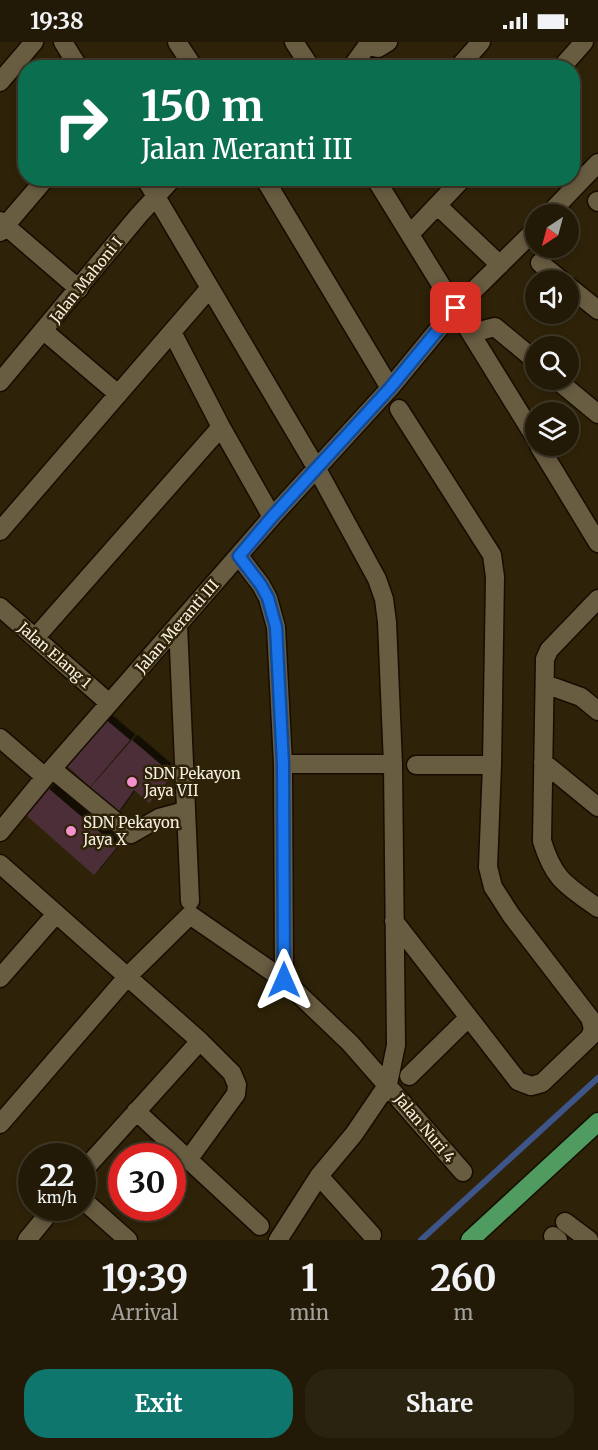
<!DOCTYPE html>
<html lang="en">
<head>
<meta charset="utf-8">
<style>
	:root { --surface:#221a06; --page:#2a2310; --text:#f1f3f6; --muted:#a2a19b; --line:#3f3828; --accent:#0f766e }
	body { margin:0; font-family:Merriweather,serif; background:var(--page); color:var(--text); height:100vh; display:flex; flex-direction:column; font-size:22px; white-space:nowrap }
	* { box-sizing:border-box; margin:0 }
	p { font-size:20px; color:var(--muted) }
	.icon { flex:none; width:33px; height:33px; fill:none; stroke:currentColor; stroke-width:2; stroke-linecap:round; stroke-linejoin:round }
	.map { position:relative; height:1198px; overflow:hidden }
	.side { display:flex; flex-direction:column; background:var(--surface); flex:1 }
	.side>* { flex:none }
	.guide { position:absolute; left:18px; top:18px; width:562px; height:126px; border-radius:24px; box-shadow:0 3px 9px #0003,0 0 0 2px var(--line); background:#0b6e4f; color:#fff; overflow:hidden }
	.needle { width:39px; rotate:216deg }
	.fabs { position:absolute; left:525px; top:162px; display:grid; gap:12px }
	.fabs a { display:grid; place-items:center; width:54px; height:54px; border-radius:50%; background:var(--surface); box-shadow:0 3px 9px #0003,0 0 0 2px var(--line); font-size:30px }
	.speed { position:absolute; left:18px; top:1101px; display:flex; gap:12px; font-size:30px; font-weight:700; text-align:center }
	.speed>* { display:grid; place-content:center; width:78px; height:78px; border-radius:50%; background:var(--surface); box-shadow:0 3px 9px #0003,0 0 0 2px var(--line); line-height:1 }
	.speed small { font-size:15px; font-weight:400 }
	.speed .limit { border:9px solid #d22; background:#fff; color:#111 }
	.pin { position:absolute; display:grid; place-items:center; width:51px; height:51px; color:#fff; margin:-26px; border-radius:12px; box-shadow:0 3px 9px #0006 }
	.me { position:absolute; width:66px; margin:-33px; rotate:0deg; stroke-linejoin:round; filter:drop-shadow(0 0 4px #0008) }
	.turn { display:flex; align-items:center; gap:21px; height:126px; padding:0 24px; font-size:27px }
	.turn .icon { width:78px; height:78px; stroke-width:2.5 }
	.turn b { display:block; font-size:42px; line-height:51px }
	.eta { display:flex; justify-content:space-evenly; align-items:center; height:102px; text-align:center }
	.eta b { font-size:36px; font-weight:700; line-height:42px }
	.cta { display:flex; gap:12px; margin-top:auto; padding:12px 24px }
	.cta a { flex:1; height:69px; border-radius:24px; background:var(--accent); color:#fff; font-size:24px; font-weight:700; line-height:69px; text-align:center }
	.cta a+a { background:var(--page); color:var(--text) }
	.status { display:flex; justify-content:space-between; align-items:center; height:42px; padding:0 30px; background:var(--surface); direction:ltr }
	.status svg { height:16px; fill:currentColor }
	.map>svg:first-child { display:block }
</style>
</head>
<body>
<div class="status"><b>19:38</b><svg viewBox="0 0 49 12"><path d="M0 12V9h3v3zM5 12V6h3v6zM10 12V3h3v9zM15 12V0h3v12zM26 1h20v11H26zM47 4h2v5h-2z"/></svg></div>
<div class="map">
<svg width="598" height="1198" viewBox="0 0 598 1198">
	<defs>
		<filter id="shadow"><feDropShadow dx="5.5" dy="-5.5" stdDeviation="0" flood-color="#0009"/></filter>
	</defs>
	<rect width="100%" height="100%" fill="#2e2308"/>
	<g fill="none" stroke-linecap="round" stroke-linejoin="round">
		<path stroke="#3d5589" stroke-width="6" d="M 421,1198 L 598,1036"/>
	</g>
	<path fill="#4b2f39" filter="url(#shadow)" d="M 105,677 L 130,698 L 90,745 L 65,722 Z
		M 132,698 L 173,733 L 149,761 L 134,748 L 116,773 L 90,746 Z
		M 49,747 L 117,805 L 94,833 L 26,773 Z"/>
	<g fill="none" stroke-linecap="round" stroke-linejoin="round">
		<defs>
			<path id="minor" d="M 63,0 L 79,26
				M 177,0 L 194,26
				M 294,0 L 311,26
				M 351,26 L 367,4 L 378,6 L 388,0
				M 458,26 L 481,0
				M 561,26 L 584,0
				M 0,40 L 34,0
				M 145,136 L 317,427 L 377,537 L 384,557 L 387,580 L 393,722 L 396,1003 L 388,1042 L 354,1092 L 319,1134 L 278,1198
				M 264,136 L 390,346
				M 375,136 L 536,397
				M 597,159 L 598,160
				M 438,164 L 500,223
				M 549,172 L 598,121
				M 0,179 L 79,247
				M 0,190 L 46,136
				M 410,192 L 463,136
				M 540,221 L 561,238
				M 568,244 L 598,268
				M 44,289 L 118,352
				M 172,290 L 221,385 L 272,475
				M 472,291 L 495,285 L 536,319
				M 557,338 L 598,372
				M 0,340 L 139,173 L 173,136
				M 539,404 L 598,501
				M 0,489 L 209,247
				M 239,514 L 261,543 L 268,556 L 276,585 L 283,722 L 284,938
				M 598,557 L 549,608 L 545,617 L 542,799 C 554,838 566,843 598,866
				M 0,565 L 109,661
				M 178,583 L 190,859
				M 35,596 L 221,385
				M 545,642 L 581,655 L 598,669
				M 0,696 L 45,735
				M 543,720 L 598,765
				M 283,722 L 393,722
				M 416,723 L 492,723
				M 52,727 L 131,792 L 159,776 L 185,769
				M 0,790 L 45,735 L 272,475 L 390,346 L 456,266 L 536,187
				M 0,822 L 200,999 L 232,1031 L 237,1043 L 236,1052 L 188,1118
				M 394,879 L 518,1039 L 531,1044 L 542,1041 L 590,995 L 593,987 L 590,976 L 511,873 L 493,845 L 488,825 L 492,723 L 495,535 L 492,513 L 399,367
				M 0,936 L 56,872
				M 409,1034 L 468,976
				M 136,1069 L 260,1184
				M 0,1082 L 128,934 L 190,873 L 284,938 L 350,1001 L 463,1130
				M 82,1130 L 200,999
				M 319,1134 L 372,1193
				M 82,1157 L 128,1198
				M 565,1180 L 589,1198
				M 553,1194 L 558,1198
				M 27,1198 L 53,1166"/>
			<path id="major" d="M 470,1198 L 598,1080"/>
		</defs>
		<use href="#minor" stroke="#160c00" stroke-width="21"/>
		<use href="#major" stroke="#160c00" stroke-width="21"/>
		<use href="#minor" stroke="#685c41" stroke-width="18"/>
		<use href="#major" stroke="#509b5f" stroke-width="18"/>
	</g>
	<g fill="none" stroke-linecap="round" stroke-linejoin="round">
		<defs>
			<path id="route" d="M 284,938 L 283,722 L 276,585 L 268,556 L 261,543 L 239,514 L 272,475 L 390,346 L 456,266"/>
		</defs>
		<use href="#route" stroke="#114b97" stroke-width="15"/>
		<use href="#route" stroke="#1a73e8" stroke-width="10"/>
	</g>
	<g fill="#f790ce" stroke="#2e2308" stroke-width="2">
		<circle cx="132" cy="740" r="6"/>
		<circle cx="71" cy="789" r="6"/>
	</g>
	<g text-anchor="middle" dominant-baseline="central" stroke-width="5" stroke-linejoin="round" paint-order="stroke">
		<g font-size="15" fill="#f7f0e1" stroke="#2e2308">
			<text transform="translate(86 238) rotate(-51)">Jalan Mahoni I</text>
			<text transform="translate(177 584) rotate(-49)">Jalan Meranti III</text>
			<text transform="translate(55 613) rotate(41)">Jalan Elang 1</text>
			<text transform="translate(425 1086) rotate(50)">Jalan Nuri 4</text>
		</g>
		<g font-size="15" fill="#f7f0e1" stroke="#2e2308" text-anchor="start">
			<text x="144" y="731">SDN Pekayon<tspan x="144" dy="17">Jaya VII</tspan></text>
			<text x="83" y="780">SDN Pekayon<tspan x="83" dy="17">Jaya X</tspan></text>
		</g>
	</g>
</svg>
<div class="fabs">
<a><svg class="needle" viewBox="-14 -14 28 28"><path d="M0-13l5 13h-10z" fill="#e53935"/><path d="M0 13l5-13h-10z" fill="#a2a19b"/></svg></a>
<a><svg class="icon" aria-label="sound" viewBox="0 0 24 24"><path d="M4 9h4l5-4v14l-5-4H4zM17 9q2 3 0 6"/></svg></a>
<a><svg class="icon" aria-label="search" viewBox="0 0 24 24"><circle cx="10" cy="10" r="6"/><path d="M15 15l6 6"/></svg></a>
<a><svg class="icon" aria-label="layers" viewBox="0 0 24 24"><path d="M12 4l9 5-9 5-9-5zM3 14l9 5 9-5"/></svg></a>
</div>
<div class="speed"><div>22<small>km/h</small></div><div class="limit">30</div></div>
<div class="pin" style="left:456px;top:266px;background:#d93025"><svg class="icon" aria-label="arrive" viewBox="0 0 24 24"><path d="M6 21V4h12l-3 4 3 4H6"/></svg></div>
<svg class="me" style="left:284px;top:938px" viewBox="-20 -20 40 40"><path d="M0-17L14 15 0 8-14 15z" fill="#1a73e8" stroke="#fff" stroke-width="4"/></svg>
<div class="guide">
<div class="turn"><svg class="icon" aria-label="right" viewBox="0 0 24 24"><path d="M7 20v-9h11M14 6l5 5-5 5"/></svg><div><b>150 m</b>Jalan Meranti III</div></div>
</div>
</div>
<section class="side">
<div class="eta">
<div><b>19:39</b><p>Arrival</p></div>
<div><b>1</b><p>min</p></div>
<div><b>260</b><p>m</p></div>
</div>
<div class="cta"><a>Exit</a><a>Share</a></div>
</section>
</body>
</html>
